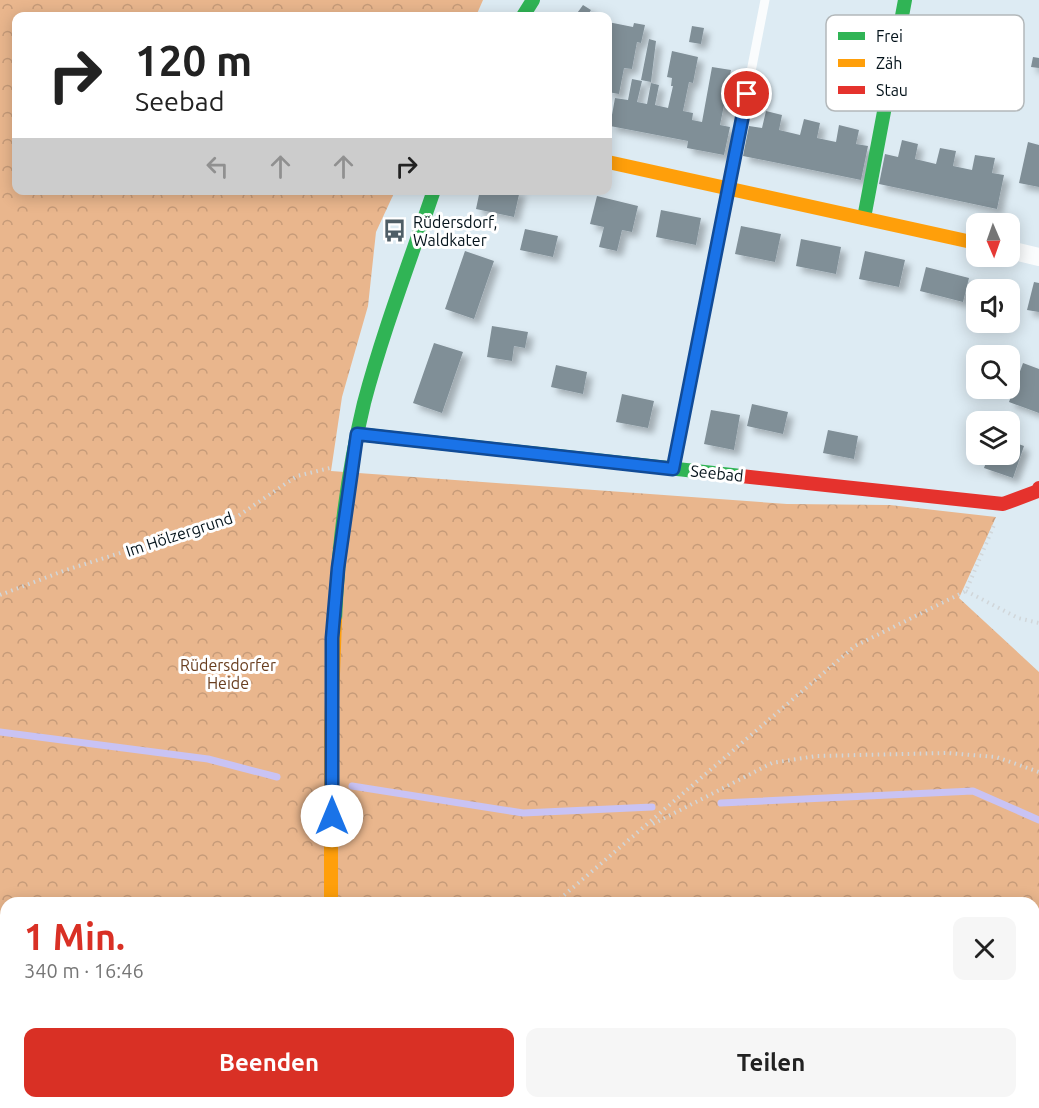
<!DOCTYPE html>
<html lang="de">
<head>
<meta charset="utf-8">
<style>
	:root { --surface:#fff; --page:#f6f6f6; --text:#222; --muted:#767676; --accent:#d93025 }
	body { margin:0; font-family:Ubuntu,sans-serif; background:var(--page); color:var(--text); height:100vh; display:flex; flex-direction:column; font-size:22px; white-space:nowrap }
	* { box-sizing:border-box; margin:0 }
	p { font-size:20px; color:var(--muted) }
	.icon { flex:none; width:33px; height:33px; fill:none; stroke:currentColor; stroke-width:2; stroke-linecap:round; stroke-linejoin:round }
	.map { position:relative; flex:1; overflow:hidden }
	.details { position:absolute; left:0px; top:897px; width:1040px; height:212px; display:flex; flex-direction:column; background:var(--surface); border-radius:18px 18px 0 0; box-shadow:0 3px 15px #0003 }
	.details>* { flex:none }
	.top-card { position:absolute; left:12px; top:12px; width:600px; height:183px; border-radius:12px; box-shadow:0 3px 15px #0003; background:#fff; color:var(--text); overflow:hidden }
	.needle { width:39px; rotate:178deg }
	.tools { position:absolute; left:966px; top:213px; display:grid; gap:12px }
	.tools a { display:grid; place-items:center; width:54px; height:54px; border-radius:12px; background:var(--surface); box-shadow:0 3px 15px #0003; font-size:30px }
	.pin { position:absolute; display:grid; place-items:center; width:51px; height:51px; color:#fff; margin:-26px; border:3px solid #fff; border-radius:50%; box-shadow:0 2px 6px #0007 }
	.me { position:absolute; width:66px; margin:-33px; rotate:0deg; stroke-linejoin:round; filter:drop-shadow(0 0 4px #0008) }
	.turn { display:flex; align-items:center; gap:21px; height:126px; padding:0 24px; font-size:27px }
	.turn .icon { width:78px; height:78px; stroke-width:2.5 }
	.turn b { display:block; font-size:42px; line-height:51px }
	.lanes { display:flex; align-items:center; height:57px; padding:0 24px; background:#0003; justify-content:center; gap:30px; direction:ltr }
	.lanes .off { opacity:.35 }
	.round { display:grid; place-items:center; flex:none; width:63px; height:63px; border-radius:12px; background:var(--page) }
	.summary { display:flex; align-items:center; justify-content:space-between; height:102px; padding:0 24px }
	h1 { font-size:36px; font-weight:600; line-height:45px; color:var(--accent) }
	.primary-button { display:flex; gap:12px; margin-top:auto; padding:12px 24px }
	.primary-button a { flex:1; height:69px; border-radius:12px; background:var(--accent); color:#fff; font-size:24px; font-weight:600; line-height:69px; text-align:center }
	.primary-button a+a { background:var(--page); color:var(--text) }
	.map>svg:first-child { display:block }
</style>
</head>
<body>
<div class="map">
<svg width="1039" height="1108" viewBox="0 0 1039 1108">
	<defs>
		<pattern id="forest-crowns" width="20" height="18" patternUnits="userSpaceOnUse" patternTransform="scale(1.5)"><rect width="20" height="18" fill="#e9b68d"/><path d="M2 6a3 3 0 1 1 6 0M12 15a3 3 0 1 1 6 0" fill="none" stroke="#c69b79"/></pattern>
		<pattern id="water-rules" width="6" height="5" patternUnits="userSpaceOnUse" patternTransform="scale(1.5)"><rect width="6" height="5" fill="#c9c3f4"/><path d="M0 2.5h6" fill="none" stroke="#aba6d1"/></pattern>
		<filter id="shadow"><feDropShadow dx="5.5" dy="5.5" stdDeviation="3" flood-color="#0004"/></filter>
	</defs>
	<rect width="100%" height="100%" fill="#ddebf3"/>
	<path fill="url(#forest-crowns)" d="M 0,0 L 483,0 L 476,16 L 16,16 L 16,190 L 395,191 L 376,232 L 368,306 L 342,397 L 331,471 L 787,504 L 890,505 L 996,517 L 959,598 L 1039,672 L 1039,1003 L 1034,1013 L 1034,903 L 6,903 L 6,1102 L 982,1103 L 979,1108 L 0,1108 Z"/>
	<path fill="url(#water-rules)" d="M 1039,1003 L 1039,1108 L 979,1108 L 982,1103 L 1034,1102 L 1034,1013 Z"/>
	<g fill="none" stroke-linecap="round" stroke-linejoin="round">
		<path stroke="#c9c3f4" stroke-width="7" d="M 0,732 L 208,759 L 277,777
			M 352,786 L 523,813 L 652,807
			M 721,803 L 973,791 L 1039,820"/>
	</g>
	<path fill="#808f97" filter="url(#shadow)" d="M 583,5 L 591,10 L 587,16 L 575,16 Z
		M 608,22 L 633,27 L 634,23 L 645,25 L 641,43 L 637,42 L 632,69 L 624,68 L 619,94 L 608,92 Z
		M 692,26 L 704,28 L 701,44 L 689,42 Z
		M 649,39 L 656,41 L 651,82 L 641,80 Z
		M 672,51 L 698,57 L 693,83 L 689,82 L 683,111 L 693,113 L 692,120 L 702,122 L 712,67 L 731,70 L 720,125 L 730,127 L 724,155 L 687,148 L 688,141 L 610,126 L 615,98 L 628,100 L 632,79 L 642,81 L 637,102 L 647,104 L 651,83 L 659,85 L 655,105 L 668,108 L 673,86 L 671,86 L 672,78 L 667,77 Z
		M 1033,57 L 1039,58 L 1039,68 L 1031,67 Z
		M 766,111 L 782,115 L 779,130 L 800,135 L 804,119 L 820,123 L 817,138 L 836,142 L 839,125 L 859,130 L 856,144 L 868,146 L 861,180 L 743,156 L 749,126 L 762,128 Z
		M 902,140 L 918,144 L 915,159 L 936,164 L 940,148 L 956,151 L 953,166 L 972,170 L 975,155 L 995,158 L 992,173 L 1004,175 L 997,209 L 879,184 L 885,154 L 898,157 Z
		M 1028,142 L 1039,145 L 1039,187 L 1019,183 Z
		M 480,190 L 520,190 L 514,217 L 476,209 Z
		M 597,196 L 638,206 L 632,232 L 622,230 L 617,251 L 599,247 L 604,227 L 590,224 Z
		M 661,210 L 701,218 L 696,245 L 656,237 Z
		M 741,226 L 781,234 L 775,262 L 735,254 Z
		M 525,229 L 558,236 L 553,257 L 520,250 Z
		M 801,239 L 841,247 L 836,274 L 796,266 Z
		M 465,251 L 494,261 L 474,319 L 445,309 Z
		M 865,251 L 905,260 L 899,287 L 859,279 Z
		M 926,267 L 969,278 L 963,302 L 920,291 Z
		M 1034,282 L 1039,283 L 1039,312 L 1027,310 Z
		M 492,326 L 528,332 L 525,348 L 514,346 L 512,361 L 487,357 Z
		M 434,343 L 463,352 L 442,413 L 413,403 Z
		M 1023,363 L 1039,369 L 1039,413 L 1009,402 Z
		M 556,365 L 587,372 L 583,394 L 551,387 Z
		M 622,394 L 654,401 L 648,428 L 616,422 Z
		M 752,404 L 788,412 L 783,434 L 747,426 Z
		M 711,410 L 740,415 L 734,450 L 704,444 Z
		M 828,430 L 858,436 L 854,459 L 823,453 Z
		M 1010,441 L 1024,446 L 1013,478 L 984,468 L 989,454 L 1010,454 Z"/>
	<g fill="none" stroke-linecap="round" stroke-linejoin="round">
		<path stroke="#d1d6d9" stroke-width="4" stroke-dasharray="1.5 4.5" stroke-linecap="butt" d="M 966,591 L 1018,618 L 1039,623
			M 0,595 L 66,570 L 238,516 L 297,476 L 330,468
			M 653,824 L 772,763 L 816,756 L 948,753 L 996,757 L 1039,772
			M 555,903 L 855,646 L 966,591 L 994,525
			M 1034,992 L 1039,979
			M 249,1108 L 276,1102
			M 972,1108 L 976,1102"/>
		<path stroke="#fafcfd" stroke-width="9" d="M 674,466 L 765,0"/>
		<path stroke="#fafcfd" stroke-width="18" d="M 1010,250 L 1039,257"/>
		<path stroke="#30b455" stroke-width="14" d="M 523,16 L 533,0
			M 864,218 L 905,0
			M 357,434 L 741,476
			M 335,620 C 338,548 347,474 364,403 C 383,331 410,261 434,190
			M 320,1108 L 322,1102"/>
		<path stroke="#ff9f0a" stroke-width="14" d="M 608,162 L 976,243
			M 331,903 L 331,728 L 335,620"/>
		<path stroke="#e5322d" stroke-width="14" d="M 741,476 L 1003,504 L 1038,491 L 1039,488"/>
	</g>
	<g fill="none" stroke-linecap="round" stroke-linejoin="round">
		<defs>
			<path id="route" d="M 332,816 L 332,638 L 338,568 L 357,434 L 673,469 L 747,94"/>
		</defs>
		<use href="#route" stroke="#114b97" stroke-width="15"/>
		<use href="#route" stroke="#1a73e8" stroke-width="10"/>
	</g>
	<defs>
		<symbol id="bus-bare" viewBox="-9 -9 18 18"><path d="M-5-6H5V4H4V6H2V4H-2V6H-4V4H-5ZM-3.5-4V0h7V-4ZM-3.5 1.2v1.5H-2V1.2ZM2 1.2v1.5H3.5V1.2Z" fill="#4f5e66" stroke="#fff" stroke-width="2.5" paint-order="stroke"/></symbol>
	</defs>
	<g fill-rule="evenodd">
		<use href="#bus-bare" x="378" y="214" width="33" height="33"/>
	</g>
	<g text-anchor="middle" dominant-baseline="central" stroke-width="6" stroke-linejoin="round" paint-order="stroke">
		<g font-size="16" fill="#03121a" stroke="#fff" text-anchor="start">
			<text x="413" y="222">Rüdersdorf,<tspan x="413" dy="18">Waldkater</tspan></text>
		</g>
		<g font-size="16" fill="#03121a" stroke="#fff">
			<text transform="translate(717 473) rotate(6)">Seebad</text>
			<text transform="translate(179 534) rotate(-18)">Im Hölzergrund</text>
		</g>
		<g font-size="16" fill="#693e1f" stroke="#fff">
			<text x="228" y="665">Rüdersdorfer<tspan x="228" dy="18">Heide</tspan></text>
		</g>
	</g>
	<rect x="826" y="15" width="198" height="96" rx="9" fill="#fff" stroke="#b3b8ba" stroke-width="1.5"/>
	<rect x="838" y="32" width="27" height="8" fill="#30b455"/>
	<rect x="838" y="59" width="27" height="8" fill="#ff9f0a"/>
	<rect x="838" y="86" width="27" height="8" fill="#e5322d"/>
	<g font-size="16" fill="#03121a">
		<text x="876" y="42">Frei</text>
		<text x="876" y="69">Zäh</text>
		<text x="876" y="96">Stau</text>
	</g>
</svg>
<div class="tools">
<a><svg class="needle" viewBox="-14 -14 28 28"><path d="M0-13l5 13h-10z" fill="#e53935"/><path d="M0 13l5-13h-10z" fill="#767676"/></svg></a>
<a><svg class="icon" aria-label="sound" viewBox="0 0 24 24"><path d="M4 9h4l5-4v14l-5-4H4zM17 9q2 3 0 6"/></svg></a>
<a><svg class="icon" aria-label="search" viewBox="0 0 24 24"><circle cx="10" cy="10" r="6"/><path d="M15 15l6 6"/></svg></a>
<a><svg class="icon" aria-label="layers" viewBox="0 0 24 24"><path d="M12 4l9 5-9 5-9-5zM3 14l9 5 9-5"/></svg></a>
</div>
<div class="pin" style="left:747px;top:94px;background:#d93025"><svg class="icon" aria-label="arrive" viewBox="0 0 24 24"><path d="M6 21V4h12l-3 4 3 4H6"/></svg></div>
<svg class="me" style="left:332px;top:816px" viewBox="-20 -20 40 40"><circle r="19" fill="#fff"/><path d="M0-13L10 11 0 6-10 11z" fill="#1a73e8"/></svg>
<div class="top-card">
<div class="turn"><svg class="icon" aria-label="right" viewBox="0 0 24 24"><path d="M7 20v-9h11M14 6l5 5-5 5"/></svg><div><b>120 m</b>Seebad</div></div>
<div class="lanes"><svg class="icon off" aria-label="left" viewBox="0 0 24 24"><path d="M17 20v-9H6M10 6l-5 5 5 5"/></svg><svg class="icon off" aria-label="ahead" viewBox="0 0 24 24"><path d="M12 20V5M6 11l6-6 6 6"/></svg><svg class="icon off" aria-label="ahead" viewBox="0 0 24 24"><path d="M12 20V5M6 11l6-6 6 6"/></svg><svg class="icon" aria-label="right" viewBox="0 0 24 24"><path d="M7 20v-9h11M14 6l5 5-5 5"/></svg></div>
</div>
<section class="details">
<div class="summary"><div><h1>1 Min.</h1><p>340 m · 16:46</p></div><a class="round"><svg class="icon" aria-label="close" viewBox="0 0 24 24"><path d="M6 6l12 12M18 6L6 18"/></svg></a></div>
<div class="primary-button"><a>Beenden</a><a>Teilen</a></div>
</section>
</div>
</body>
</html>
